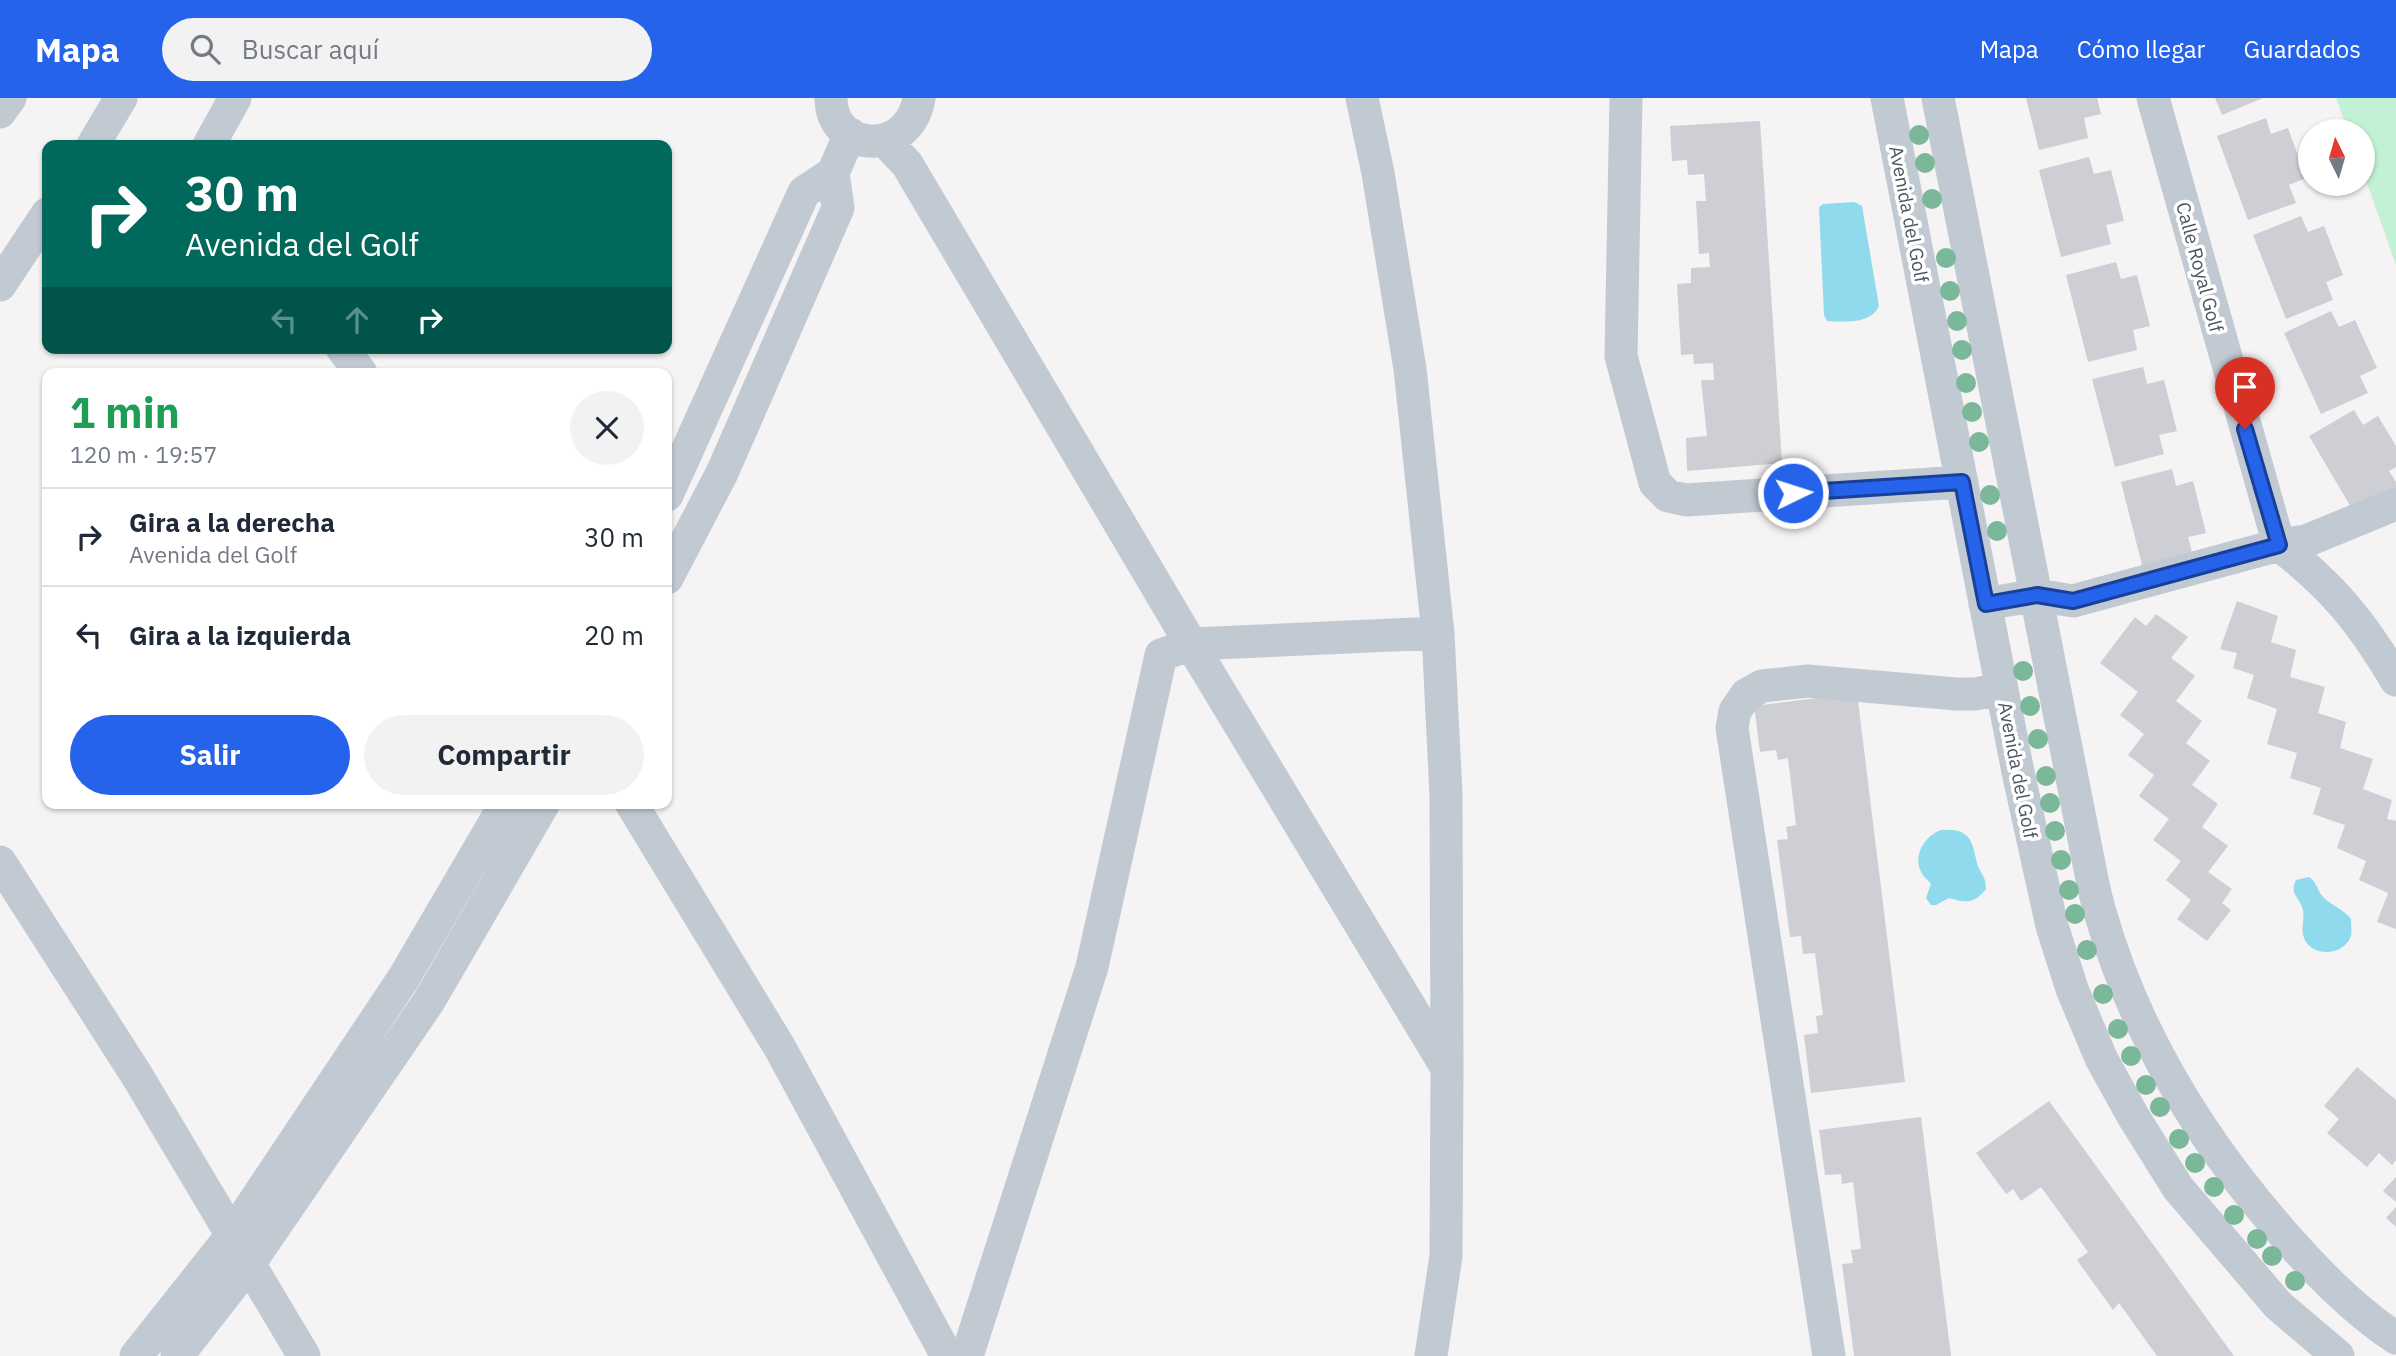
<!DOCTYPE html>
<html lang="es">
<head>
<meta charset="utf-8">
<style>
	:root { --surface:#fff; --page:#f2f2f3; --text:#1f2937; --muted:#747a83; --line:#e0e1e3; --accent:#2563eb }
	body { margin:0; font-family:"IBM Plex Sans",sans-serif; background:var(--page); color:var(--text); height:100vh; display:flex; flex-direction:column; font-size:26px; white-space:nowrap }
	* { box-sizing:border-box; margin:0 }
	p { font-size:23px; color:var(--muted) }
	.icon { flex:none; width:38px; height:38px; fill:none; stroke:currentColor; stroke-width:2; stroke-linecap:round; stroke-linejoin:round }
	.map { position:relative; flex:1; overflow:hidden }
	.drawer { position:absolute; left:42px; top:270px; width:630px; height:441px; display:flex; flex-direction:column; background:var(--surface); border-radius:14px; box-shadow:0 2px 5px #0004 }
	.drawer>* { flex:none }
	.hud { position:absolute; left:42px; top:42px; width:630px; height:214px; border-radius:14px; box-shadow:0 2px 5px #0004; background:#00695c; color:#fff; overflow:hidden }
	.needle { width:46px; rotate:355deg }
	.fabs { position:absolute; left:2298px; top:21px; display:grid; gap:14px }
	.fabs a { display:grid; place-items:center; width:77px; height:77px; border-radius:50%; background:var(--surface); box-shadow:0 2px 5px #0004; font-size:35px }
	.pin { position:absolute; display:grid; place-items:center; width:60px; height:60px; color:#fff; margin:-72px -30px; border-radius:50% 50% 50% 0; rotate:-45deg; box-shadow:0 0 7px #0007 }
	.pin .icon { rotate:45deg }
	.me { position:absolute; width:77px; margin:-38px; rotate:86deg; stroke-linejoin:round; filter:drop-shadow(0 0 5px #0008) }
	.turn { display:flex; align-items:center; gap:24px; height:147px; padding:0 28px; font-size:32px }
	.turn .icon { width:91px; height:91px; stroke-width:2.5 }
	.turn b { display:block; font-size:49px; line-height:60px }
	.lanes { display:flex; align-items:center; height:66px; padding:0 28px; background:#0003; justify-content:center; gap:35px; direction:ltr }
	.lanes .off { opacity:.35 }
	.round { display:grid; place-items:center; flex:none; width:74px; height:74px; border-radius:37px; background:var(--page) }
	.headline { display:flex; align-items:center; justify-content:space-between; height:119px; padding:0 28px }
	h1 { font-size:42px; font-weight:700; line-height:52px; color:#1e9e55 }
	.primary-button { display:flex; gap:14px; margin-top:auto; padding:14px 28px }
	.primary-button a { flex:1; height:80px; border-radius:42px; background:var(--accent); color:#fff; font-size:28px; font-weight:700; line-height:80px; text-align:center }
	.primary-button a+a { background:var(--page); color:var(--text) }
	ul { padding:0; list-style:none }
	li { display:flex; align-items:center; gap:21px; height:98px; padding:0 28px; border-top:2px solid var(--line) }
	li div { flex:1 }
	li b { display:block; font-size:26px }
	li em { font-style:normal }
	header { display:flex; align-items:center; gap:42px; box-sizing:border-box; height:98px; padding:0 35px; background:var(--accent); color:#fff }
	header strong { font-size:33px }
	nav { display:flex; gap:38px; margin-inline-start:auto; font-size:24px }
	.search { width:490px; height:63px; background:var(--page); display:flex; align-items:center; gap:18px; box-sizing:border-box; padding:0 24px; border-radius:38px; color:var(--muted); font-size:26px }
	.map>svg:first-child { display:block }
</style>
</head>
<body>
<header>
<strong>Mapa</strong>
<div class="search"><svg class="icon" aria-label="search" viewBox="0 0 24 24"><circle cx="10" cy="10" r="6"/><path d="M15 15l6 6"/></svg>Buscar aquí</div>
<nav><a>Mapa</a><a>Cómo llegar</a><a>Guardados</a></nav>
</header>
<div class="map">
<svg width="2396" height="1258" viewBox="0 0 2396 1258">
	<rect width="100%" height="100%" fill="#f5f3f3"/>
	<path fill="#c3f1d5" d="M 2336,0 L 2396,0 L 2396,167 L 2363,74 L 2362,33 L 2348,33 Z"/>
	<path fill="#90daee" d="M 1854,104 L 1862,108 L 1879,208 C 1871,226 1845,224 1827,223 L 1824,217 L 1819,109 L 1823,106 Z
		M 1941,732 C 1970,730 1972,742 1977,765 C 1980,776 1986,777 1986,791 C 1974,806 1966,805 1949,800 L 1936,807 L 1931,807 L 1926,800 L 1931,786 C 1929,783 1925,780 1923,777 C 1911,760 1924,738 1941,732 Z
		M 2309,779 C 2317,784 2317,792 2323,799 C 2332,808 2342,810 2351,821 C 2351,827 2352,832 2351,838 C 2345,856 2317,860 2306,844 C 2299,833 2305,823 2303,812 C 2300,799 2289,797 2296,782 Z"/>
	<path fill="#cdcfd5" d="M 2026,0 L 2097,0 L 2101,16 L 2084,20 L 2088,40 L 2039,52 Z
		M 2215,0 L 2263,0 L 2222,17 Z
		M 2266,20 L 2271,36 L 2288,30 L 2306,80 L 2289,87 L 2296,105 L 2248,122 L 2217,38 Z
		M 1760,23 L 1782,365 L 1687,373 L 1686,340 L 1707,338 L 1701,282 L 1714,282 L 1713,265 L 1694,266 L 1693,256 L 1681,257 L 1677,186 L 1691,185 L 1691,170 L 1710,169 L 1709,155 L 1699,156 L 1696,103 L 1706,103 L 1704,76 L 1688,77 L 1687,62 L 1672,63 L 1670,28 Z
		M 2089,59 L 2094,76 L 2111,72 L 2124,123 L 2106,127 L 2111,146 L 2061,159 L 2039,72 Z
		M 2301,118 L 2308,134 L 2324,128 L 2343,177 L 2326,184 L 2333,202 L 2286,221 L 2253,137 Z
		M 2116,164 L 2121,181 L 2137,177 L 2150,228 L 2133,232 L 2137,252 L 2088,264 L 2066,177 Z
		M 2331,213 L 2339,229 L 2355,222 L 2377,270 L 2360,278 L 2368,295 L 2321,316 L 2284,235 Z
		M 2143,269 L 2147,286 L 2164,282 L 2177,333 L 2159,337 L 2164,356 L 2115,369 L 2092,281 Z
		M 2354,312 L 2363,327 L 2378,318 L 2396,348 L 2396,369 L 2389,373 L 2396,384 L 2396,392 L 2355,416 L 2309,338 Z
		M 2172,371 L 2176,388 L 2193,383 L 2206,435 L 2188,439 L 2193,458 L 2143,471 L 2121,384 Z
		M 2237,503 L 2278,518 L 2271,544 L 2296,552 L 2290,579 L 2325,589 L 2318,615 L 2346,624 L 2340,650 L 2373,661 L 2363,691 L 2392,702 L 2387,721 L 2396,723 L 2396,831 L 2377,824 L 2388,795 L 2359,782 L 2366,763 L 2337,750 L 2345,727 L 2313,716 L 2321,690 L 2290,680 L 2297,655 L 2267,646 L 2277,611 L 2247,600 L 2254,577 L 2233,570 L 2237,555 L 2220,551 Z
		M 2156,516 L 2188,539 L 2171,560 L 2195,578 L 2176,603 L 2202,623 L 2186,645 L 2210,663 L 2192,687 L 2218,706 L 2202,729 L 2228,748 L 2208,774 L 2232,791 L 2222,805 L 2231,812 L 2207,843 L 2177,821 L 2191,802 L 2166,782 L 2181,763 L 2153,742 L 2169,721 L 2139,698 L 2154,677 L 2128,657 L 2144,636 L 2120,617 L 2138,594 L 2100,565 L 2135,519 L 2146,528 Z
		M 1857,595 L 1905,984 L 1811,995 L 1804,937 L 1818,935 L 1816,918 L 1823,917 L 1815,855 L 1803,856 L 1801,838 L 1790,839 L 1777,742 L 1788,741 L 1786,729 L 1796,727 L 1788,660 L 1778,662 L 1776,652 L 1760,654 L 1754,608 Z
		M 2357,969 L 2396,1002 L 2396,1062 L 2392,1067 L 2379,1055 L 2367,1069 L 2327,1035 L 2339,1021 L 2324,1008 Z
		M 2049,1003 L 2234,1258 L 2157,1258 L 2119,1205 L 2113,1212 L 2077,1162 L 2088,1154 L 2041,1089 L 2021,1103 L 2013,1091 L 2006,1096 L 1976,1055 Z
		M 1921,1019 L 1951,1258 L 1854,1258 L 1842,1166 L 1853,1165 L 1851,1152 L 1861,1151 L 1853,1084 L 1842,1086 L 1841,1076 L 1825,1077 L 1819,1032 Z
		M 2396,1079 L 2396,1104 L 2383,1093 Z
		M 2396,1109 L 2396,1129 L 2386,1120 Z"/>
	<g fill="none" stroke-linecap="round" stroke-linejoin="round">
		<path stroke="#c1cad2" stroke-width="33" d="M 831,0 C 831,55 909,60 919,0
			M 1362,0 L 1378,75 L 1410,271 L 1438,535 L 1446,697 L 1447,968
			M 1626,0 L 1621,258 L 1655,385 L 1668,398 L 1686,402 L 1962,384
			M 1887,0 L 2018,674 L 2052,828 L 2072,891 L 2101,960 L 2133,1018 L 2178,1090 L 2278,1207 L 2338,1258
			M 1938,0 L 2087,756 C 2091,775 2094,795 2100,814 C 2134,933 2198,1038 2279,1131 C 2314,1171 2352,1211 2396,1240
			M 2153,0 L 2279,447 C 2333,489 2361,523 2396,582
			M 0,14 L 10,0
			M 884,42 L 907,66 L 1191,546 L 1447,970 L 1446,1158 L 1431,1258
			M 93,47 L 121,0
			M 209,47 L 235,0
			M 0,187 L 47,116
			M 342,250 L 361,275
			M 667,397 L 804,94 L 833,75
			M 667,480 L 722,375 L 838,110 L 833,75 L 850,36
			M 1985,506 L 2037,497 L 2073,503 L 2279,447 L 2306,443 L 2396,406
			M 631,705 L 780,950 L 947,1258
			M 0,764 L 136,976 L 304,1258
			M 136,1258 L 232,1137 L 403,881 L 506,705
			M 177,1258 L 249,1166 L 429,903 L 544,705
			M 967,1258 L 1092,869 L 1161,557 L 1191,546 L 1438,535
			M 1829,1258 L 1732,630 L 1735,613 L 1746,597 L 1762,588 L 1808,583 L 1956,596 L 1975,596 L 2002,591"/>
	</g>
	<g fill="#7bb799">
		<circle cx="1919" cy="37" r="10"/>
		<circle cx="1925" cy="65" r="10"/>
		<circle cx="1932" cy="101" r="10"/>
		<circle cx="1946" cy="160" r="10"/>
		<circle cx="1950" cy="193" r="10"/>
		<circle cx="1957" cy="223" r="10"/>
		<circle cx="1962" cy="252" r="10"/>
		<circle cx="1966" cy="285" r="10"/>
		<circle cx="1972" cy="314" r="10"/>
		<circle cx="1979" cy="344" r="10"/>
		<circle cx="1990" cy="397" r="10"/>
		<circle cx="1997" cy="433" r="10"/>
		<circle cx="2023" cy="573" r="10"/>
		<circle cx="2030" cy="608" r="10"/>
		<circle cx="2038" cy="641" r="10"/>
		<circle cx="2046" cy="678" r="10"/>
		<circle cx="2050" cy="705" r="10"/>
		<circle cx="2055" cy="733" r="10"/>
		<circle cx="2061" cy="762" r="10"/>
		<circle cx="2069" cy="792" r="10"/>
		<circle cx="2075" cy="816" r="10"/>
		<circle cx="2087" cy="852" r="10"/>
		<circle cx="2103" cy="896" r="10"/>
		<circle cx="2118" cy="931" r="10"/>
		<circle cx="2131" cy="958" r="10"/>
		<circle cx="2146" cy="987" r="10"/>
		<circle cx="2160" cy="1009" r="10"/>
		<circle cx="2179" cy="1041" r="10"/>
		<circle cx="2195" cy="1065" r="10"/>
		<circle cx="2214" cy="1089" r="10"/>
		<circle cx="2234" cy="1117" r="10"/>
		<circle cx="2257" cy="1141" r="10"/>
		<circle cx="2272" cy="1158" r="10"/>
		<circle cx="2295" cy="1183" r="10"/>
	</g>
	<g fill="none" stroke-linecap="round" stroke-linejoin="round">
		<defs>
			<path id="route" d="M 1793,395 L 1962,384 L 1986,506 L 2037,497 L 2073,503 L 2279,447 L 2245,331"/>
		</defs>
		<use href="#route" stroke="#184099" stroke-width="18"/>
		<use href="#route" stroke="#2563eb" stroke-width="12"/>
	</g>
	<g text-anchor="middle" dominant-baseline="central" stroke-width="7" stroke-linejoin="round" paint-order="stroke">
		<g font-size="19" fill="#4a5661" stroke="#fff">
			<text transform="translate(1909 116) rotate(79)">Avenida del Golf</text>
			<text transform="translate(2200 169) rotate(75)">Calle Royal Golf</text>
			<text transform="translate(2018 672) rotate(79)">Avenida del Golf</text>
		</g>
	</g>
</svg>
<div class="fabs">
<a><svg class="needle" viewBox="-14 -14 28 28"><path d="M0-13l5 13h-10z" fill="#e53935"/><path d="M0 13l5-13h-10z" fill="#747a83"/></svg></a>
</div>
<div class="pin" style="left:2245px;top:331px;background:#d93025"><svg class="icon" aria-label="arrive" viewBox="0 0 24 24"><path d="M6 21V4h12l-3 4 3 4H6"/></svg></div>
<svg class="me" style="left:1793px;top:395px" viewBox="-20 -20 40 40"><circle r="17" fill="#2563eb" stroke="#fff" stroke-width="3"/><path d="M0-11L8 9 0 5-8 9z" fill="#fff"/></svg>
<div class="hud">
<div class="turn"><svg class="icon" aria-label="right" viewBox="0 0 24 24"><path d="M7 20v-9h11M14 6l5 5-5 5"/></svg><div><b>30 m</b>Avenida del Golf</div></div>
<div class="lanes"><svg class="icon off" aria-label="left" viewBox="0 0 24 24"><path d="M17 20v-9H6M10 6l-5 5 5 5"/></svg><svg class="icon off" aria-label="ahead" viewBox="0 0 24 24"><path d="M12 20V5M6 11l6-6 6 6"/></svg><svg class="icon" aria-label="right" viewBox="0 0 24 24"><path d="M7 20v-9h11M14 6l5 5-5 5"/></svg></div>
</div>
<section class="drawer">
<div class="headline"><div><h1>1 min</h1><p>120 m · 19:57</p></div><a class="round"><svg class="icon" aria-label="close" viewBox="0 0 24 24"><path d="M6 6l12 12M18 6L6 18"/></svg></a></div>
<ul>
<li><svg class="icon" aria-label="right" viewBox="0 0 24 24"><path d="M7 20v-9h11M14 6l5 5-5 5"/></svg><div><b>Gira a la derecha</b><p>Avenida del Golf</p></div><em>30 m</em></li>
<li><svg class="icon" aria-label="left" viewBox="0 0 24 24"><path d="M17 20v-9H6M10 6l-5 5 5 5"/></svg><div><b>Gira a la izquierda</b></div><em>20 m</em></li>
</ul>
<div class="primary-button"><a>Salir</a><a>Compartir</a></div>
</section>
</div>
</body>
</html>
